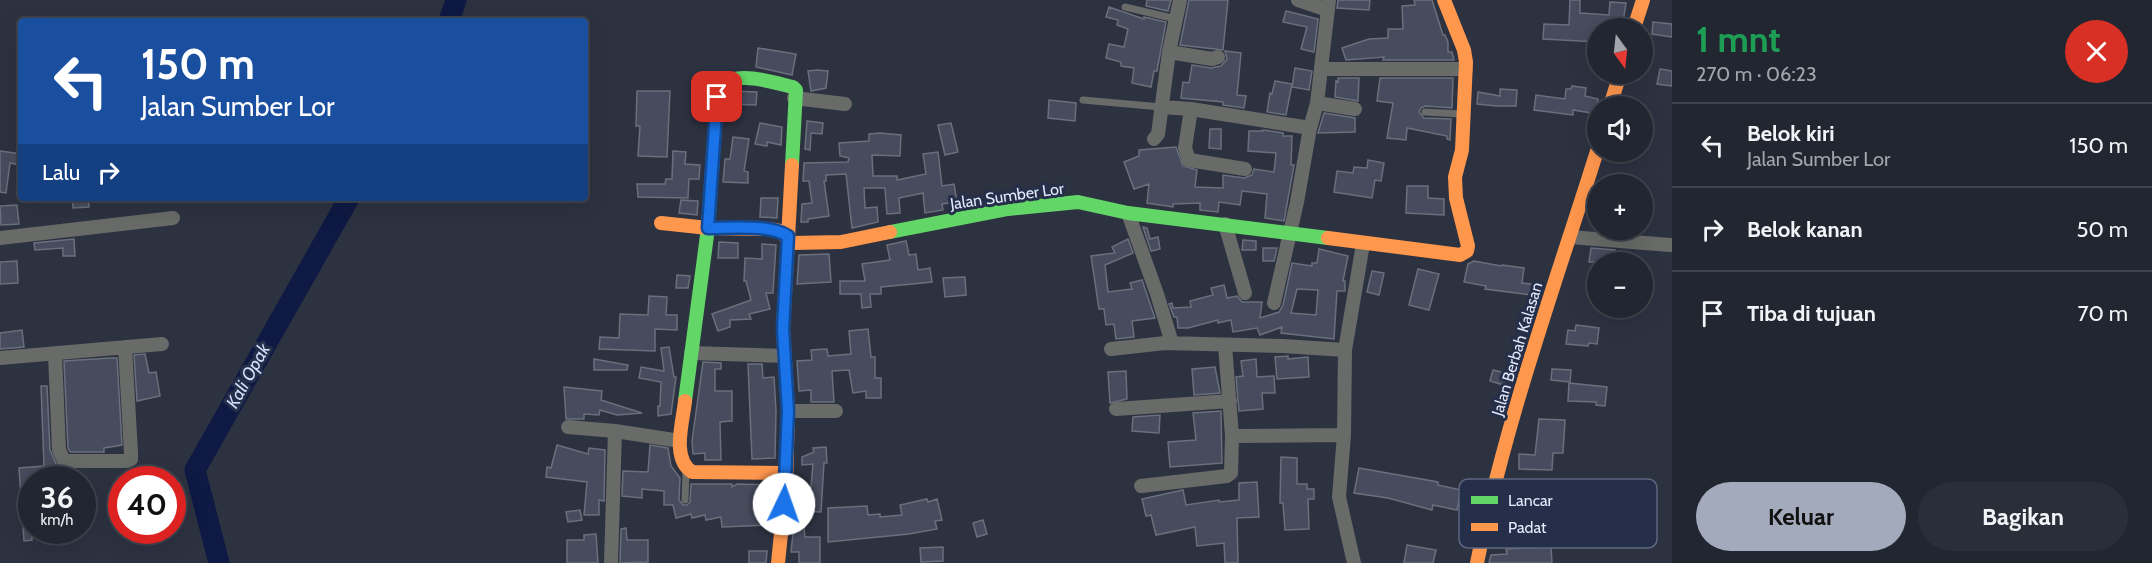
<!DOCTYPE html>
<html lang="id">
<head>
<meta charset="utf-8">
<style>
	:root { --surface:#222631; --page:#2a2e39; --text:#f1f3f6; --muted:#a2a5ab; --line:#3f434d; --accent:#a3aabb }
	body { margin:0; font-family:Cabin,sans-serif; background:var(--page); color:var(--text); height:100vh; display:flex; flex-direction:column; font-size:22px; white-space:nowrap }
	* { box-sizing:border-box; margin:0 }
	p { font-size:20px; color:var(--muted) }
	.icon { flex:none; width:33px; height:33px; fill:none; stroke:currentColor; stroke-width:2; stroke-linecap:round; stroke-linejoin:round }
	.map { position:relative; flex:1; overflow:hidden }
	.side { display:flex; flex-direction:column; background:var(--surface); width:480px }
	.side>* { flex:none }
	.hud { position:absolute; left:18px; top:18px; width:570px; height:183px; border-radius:6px; box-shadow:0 6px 24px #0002,0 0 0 2px var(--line); background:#1a4fa0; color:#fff; overflow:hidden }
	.needle { width:39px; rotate:165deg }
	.buttons { position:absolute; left:1587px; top:18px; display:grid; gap:12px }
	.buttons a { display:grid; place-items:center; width:66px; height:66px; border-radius:50%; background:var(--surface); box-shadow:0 6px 24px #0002,0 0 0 2px var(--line); font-size:30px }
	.speed { position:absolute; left:18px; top:466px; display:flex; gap:12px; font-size:30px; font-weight:700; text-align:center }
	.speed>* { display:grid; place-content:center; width:78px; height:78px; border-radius:50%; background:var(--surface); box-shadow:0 6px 24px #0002,0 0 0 2px var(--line); line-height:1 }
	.speed small { font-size:15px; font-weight:400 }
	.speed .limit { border:9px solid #d22; background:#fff; color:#111 }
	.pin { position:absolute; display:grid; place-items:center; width:51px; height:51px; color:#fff; margin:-26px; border-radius:12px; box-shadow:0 3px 9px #0006 }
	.me { position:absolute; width:66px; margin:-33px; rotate:3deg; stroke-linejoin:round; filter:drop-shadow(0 0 4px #0008) }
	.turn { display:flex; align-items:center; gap:21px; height:126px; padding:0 24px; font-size:27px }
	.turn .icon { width:78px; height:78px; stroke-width:2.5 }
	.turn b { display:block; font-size:42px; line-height:51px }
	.then { display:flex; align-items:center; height:57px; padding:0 24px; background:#0003; gap:12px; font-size:22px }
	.round { display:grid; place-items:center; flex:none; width:63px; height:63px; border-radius:32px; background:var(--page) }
	.head { display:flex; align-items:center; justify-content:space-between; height:102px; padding:0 24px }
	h1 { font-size:36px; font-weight:700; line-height:45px; color:#1e9e55 }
	.primary-button { display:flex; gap:12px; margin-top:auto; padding:12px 24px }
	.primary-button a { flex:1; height:69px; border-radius:36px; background:var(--accent); color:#111; font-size:24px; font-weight:700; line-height:69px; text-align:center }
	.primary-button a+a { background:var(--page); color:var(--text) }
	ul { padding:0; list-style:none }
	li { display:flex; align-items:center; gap:18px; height:84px; padding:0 24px; border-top:2px solid var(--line) }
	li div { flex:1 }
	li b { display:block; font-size:22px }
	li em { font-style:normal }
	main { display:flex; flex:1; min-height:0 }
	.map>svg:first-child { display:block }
</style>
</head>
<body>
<main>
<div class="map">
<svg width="1672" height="563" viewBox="0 0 1672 563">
	<rect width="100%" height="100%" fill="#2d3241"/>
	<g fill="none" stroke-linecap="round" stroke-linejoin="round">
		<path stroke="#0e1944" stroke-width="21" d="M 449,21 L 456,0
			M 219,563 L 195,470 L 349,198"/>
	</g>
	<path fill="#464c5d" stroke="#6b6f7c" stroke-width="1.5" fill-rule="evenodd" d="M 1147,0 L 1171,0 L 1168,11 L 1146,6 Z
		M 1189,0 L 1228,0 L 1223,50 L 1180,45 Z
		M 1338,0 L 1370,0 L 1369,10 L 1337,8 Z
		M 1414,0 L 1432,0 L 1443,35 L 1445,35 L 1448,42 L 1448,52 L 1452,52 L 1454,60 L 1383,60 L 1384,57 L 1346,60 L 1342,48 L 1369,39 L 1388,38 L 1388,29 L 1403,29 L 1402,6 L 1415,5 Z
		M 1570,0 L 1580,0 L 1580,13 L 1609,15 L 1610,2 L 1626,3 L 1622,28 L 1598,28 L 1598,42 L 1543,39 L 1544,24 L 1569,25 Z
		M 1109,7 L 1144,19 L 1144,17 L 1166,22 L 1157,71 L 1154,71 L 1151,87 L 1132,83 L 1134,68 L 1121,66 L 1121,62 L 1106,58 L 1109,44 L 1124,47 L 1128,29 L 1117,25 L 1118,20 L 1106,17 Z
		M 1286,11 L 1318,19 L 1314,52 L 1301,49 L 1307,27 L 1283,22 Z
		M 1653,22 L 1672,24 L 1672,37 L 1652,34 Z
		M 758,48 L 796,54 L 792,75 L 756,67 Z
		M 1225,51 L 1241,53 L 1237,95 L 1246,96 L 1244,108 L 1223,105 L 1223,102 L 1181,98 L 1183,82 L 1189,83 L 1192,65 L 1211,68 L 1221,66 L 1227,59 Z
		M 1295,68 L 1312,71 L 1309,90 L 1292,87 Z
		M 1660,69 L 1672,71 L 1672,86 L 1657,84 Z
		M 817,70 L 828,71 L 826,88 L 811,91 L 808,71 Z
		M 1338,78 L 1359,78 L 1358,101 L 1335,97 L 1336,81 L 1338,82 Z
		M 1380,78 L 1453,78 L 1452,108 L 1425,106 L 1421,108 L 1419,112 L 1424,118 L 1451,119 L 1450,140 L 1447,139 L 1447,136 L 1407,128 L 1406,140 L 1387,138 L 1393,103 L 1377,101 Z
		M 1275,81 L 1292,84 L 1286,115 L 1267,112 L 1270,93 L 1272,94 Z
		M 1572,86 L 1586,88 L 1585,96 L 1598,99 L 1598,114 L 1573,110 L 1573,115 L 1534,110 L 1536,95 L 1565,99 L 1566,89 L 1571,89 Z
		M 1500,89 L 1517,90 L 1516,106 L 1497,106 L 1477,104 L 1478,92 L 1500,96 Z
		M 637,91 L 670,91 L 667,157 L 638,156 L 640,126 L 636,126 Z
		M 733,91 L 757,92 L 756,105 L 729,104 L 730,94 Z
		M 1049,100 L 1076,103 L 1075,121 L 1048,118 Z
		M 1324,113 L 1355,118 L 1355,132 L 1318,133 Z
		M 807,121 L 823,123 L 822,134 L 811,133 L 810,150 L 805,149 Z
		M 760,123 L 782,127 L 781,145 L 767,142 L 767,146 L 755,144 Z
		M 951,123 L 958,152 L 945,155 L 938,125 Z
		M 1210,129 L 1221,129 L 1221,149 L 1209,148 Z
		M 1263,130 L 1283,133 L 1283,136 L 1292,136 L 1291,165 L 1294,165 L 1293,171 L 1284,221 L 1265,218 L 1267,194 L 1242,191 L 1240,205 L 1219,202 L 1218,212 L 1200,210 L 1200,203 L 1173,204 L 1173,207 L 1147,203 L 1149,184 L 1134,189 L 1124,162 L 1139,156 L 1139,150 L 1176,147 L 1183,166 L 1197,170 L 1195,187 L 1223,188 L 1223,175 L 1244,178 L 1252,175 L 1254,169 L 1274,172 L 1276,153 L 1248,151 L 1249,131 L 1263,131 Z
		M 880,133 L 901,135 L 900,156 L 872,155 L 873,176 L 897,176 L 897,180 L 926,174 L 923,154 L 938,152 L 942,186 L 954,184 L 957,202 L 942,204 L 943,210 L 925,213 L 923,193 L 899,198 L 900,213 L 887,214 L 885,188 L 864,188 L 865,208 L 877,207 L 878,222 L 852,228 L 846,174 L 826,175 L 826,181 L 824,181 L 829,216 L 808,219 L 808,222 L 801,222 L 802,204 L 812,203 L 809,181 L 803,181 L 804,163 L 848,162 L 849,158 L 840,156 L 839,143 L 869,141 L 869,134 Z
		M 733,137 L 749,139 L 744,171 L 748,172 L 748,183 L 723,182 L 725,159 L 730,159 Z
		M 0,151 L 21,154 L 21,165 L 10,163 L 6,193 L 0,192 Z
		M 673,151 L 686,152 L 685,164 L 700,165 L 699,179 L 689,179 L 688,198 L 638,197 L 637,184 L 665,184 L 666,179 L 672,179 Z
		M 1368,160 L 1384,163 L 1381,181 L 1375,180 L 1372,198 L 1334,192 L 1337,171 L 1353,173 L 1354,167 L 1367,168 Z
		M 1407,186 L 1428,186 L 1428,198 L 1444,199 L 1444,215 L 1406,213 Z
		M 72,198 L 88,198 L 89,207 L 73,208 Z
		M 761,198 L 778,198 L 777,218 L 760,217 Z
		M 681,200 L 698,201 L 697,215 L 679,213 Z
		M 17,205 L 19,224 L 1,225 L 0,206 Z
		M 1143,227 L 1147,228 L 1150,239 L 1158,237 L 1160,249 L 1151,251 Z
		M 74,239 L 75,256 L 63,256 L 63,248 L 35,250 L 34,243 Z
		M 1128,239 L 1133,253 L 1105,265 L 1108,292 L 1132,289 L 1130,283 L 1142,280 L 1155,318 L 1132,321 L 1134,337 L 1116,339 L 1114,324 L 1106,325 L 1104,309 L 1099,309 L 1091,256 L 1115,253 L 1112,247 Z
		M 1243,240 L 1256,241 L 1256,250 L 1242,250 Z
		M 906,241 L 909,255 L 916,254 L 918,270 L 930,268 L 932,282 L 881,287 L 881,294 L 870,294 L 871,307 L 862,308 L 861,294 L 840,294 L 840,281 L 865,281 L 862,264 L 890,260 L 887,245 Z
		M 719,242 L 738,243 L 738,258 L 718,258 Z
		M 762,244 L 776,245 L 773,293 L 766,293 L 770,309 L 749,314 L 751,319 L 730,320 L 730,327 L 718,331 L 712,314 L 751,300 L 746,281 L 744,281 L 745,258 L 762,259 Z
		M 1263,248 L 1277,248 L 1274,261 L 1263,261 Z
		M 1591,248 L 1615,250 L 1613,262 L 1589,262 Z
		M 1319,249 L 1348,256 L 1343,281 L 1345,281 L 1345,291 L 1337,291 L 1334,339 L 1281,333 L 1282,327 L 1260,335 L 1257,328 L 1233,332 L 1231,320 L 1218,323 L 1218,320 L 1188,328 L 1178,328 L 1177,317 L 1174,317 L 1169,304 L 1172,303 L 1173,308 L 1191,307 L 1190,301 L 1213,295 L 1211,288 L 1224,285 L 1227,298 L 1237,296 L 1242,302 L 1262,302 L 1260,318 L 1279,312 L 1283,305 L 1292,263 L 1312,266 L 1312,263 L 1317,263 ZM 1297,289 L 1318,290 L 1316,315 L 1291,313 Z
		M 829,254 L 831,282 L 797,284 L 799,255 Z
		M 17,261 L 18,283 L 0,284 L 0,262 Z
		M 1474,261 L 1501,266 L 1502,265 L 1524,268 L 1522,283 L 1541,285 L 1539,296 L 1485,289 L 1486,286 L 1464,282 L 1468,264 Z
		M 1418,269 L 1439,274 L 1429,310 L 1409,305 Z
		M 1372,271 L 1384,273 L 1379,295 L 1367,292 Z
		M 677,275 L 690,276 L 688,288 L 676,288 Z
		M 965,277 L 966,295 L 945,297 L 943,278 Z
		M 649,296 L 667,297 L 666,315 L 677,315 L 677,330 L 655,329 L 655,351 L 599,349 L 600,337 L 619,338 L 620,314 L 648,315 Z
		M 1576,325 L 1599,328 L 1597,344 L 1589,343 L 1588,346 L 1566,344 L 1568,330 L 1575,331 Z
		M 868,329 L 871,357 L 875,357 L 875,378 L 881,378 L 881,398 L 866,398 L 866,391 L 853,393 L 849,370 L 832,371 L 834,402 L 811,402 L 811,390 L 799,391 L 797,361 L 812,360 L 811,350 L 827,349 L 828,356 L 851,354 L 849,331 Z
		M 22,330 L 24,347 L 0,349 L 0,333 Z
		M 669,347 L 674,377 L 676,377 L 671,414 L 658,416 L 658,406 L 660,406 L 661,382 L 639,378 L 641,367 L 664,371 L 661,348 Z
		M 145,354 L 149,373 L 156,372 L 160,396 L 137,401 L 134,355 Z
		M 1288,356 L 1288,359 L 1308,357 L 1309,377 L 1277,379 L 1275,357 Z
		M 110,358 L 117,358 L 122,445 L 104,448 L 104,452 L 70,452 L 68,448 L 64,361 Z
		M 594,359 L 628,365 L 627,370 L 594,370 Z
		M 1256,359 L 1257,377 L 1274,376 L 1275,393 L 1262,393 L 1263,409 L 1239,411 L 1236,377 L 1243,376 L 1241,361 Z
		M 703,362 L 721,363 L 721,369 L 715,369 L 715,391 L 732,391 L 732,421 L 720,422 L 721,460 L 705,460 L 705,453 L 693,454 L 692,441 Z
		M 748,364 L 762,364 L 763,378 L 774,377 L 776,411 L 775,458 L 752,459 Z
		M 1215,367 L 1220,393 L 1194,395 L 1192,369 Z
		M 1552,369 L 1571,370 L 1570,382 L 1551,380 Z
		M 1493,370 L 1514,375 L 1510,387 L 1490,381 Z
		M 1126,371 L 1127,399 L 1110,403 L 1108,372 Z
		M 1569,383 L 1607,387 L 1605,406 L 1596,405 L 1596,402 L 1568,401 Z
		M 41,386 L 47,386 L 50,450 L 58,468 L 59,480 L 32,480 L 32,540 L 24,541 L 19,468 L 44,466 Z
		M 564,387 L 602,391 L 601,400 L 642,413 L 617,415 L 600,410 L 599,415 L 584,414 L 584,419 L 566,419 Z
		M 1221,411 L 1222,463 L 1170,467 L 1168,442 L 1196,440 L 1193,413 Z
		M 1160,415 L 1159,433 L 1132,431 L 1133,417 Z
		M 1539,419 L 1565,420 L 1563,453 L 1553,453 L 1552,470 L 1519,469 L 1519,454 L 1535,455 Z
		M 557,445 L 588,454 L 589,448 L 605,450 L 604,501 L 599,500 L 599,515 L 584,515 L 587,482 L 546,477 L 547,467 L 551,468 Z
		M 650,445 L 668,448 L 671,466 L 680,478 L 679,500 L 683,505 L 687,505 L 690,502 L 691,484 L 732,484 L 732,487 L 737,484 L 774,485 L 770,525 L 722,527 L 721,517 L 706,520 L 705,515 L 692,518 L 691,514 L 676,518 L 673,505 L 664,505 L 664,491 L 642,489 L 642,498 L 622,496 L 623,471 L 648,472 Z
		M 826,447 L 827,463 L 824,463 L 821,512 L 802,511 L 805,537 L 820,537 L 820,563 L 799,563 L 799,552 L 791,552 L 798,489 L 811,487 L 813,464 L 802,465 L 802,457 L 814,452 L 813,448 Z
		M 1281,457 L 1297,458 L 1297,484 L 1307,484 L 1307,489 L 1314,489 L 1314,499 L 1308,499 L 1309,529 L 1285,530 L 1283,503 L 1280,503 Z
		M 1359,468 L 1438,482 L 1438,485 L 1461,490 L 1457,510 L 1433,505 L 1432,510 L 1388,498 L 1354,493 Z
		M 1257,482 L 1259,517 L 1237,518 L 1238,563 L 1225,563 L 1224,543 L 1197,546 L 1195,527 L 1156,535 L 1151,515 L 1146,516 L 1142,499 L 1183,490 L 1186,505 L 1219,500 L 1219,502 L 1239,500 L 1239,483 Z
		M 927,499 L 928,502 L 937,499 L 942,520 L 935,521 L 937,529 L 909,534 L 828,542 L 828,508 L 867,506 L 868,515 L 880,514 L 880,517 L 902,515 L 900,505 Z
		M 580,510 L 582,520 L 568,522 L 566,512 Z
		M 983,520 L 987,534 L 977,537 L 973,523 Z
		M 626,528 L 627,540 L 648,540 L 648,562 L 620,563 L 621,529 Z
		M 596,534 L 598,563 L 567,563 L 567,540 L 584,540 L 584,535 Z
		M 1407,545 L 1436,550 L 1433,563 L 1404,563 Z
		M 943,547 L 943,561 L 921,562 L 920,548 Z
		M 1551,547 L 1552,563 L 1489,563 L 1491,555 L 1507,554 L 1506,549 Z
		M 749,551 L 767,551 L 766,563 L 749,563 Z"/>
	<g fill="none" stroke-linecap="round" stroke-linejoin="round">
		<path stroke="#696b69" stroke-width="7" d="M 1125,7 L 1176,19
			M 1083,100 L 1161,107
			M 1425,112 L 1461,114
			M 685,500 L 686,471"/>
		<path stroke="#696b69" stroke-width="14" d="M 1298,0 L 1328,10
			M 1169,52 L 1212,59 L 1218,57
			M 1321,69 L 1466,69
			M 794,98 L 845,104
			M 1317,103 L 1355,109
			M 1161,107 L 1191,109 L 1310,128
			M 1191,109 L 1185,148 L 1189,160 L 1245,169
			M 1154,139 L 1158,134 L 1169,52 L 1180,0
			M 1128,213 L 1157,294 L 1172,343
			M 1225,224 L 1245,293
			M 1570,237 L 1670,245
			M 0,238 L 173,218
			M 1274,303 L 1297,202 L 1310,128 L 1317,103 L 1329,0
			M 1111,349 L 1165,343 L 1283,346 L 1345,350
			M 691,353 L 785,356
			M 55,354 L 59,450 L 64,461 L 127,461 L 131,459 L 131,453 L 125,347
			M 0,358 L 162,344
			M 1116,409 L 1230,401
			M 788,411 L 836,411
			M 568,427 L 615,431 L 611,563
			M 615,431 L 680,441
			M 1232,436 L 1344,435
			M 1141,486 L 1227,476 L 1231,473 L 1232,436 L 1225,345
			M 1354,563 L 1339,497 L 1344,435 L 1345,350 L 1363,244"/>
		<path stroke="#63d668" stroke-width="14" d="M 890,232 L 1008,209 L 1078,202 L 1128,213 L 1328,238
			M 685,401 L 708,228 L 717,97 C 724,65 771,82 793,87 L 796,90 L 792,165"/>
		<path stroke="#ff974d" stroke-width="14" d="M 1634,28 L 1643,0
			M 1610,106 L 1620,74
			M 661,223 L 708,228 L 769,229 L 780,231 L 793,243 L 841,242 L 890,232
			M 1328,238 L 1460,255 L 1467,251 L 1468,246 L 1456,198 L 1455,177 L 1462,150 L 1466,62 L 1464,50 L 1444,0
			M 685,401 C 683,422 671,458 692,472 L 785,473
			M 778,563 L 786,485 L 788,411 L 783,329 L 792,165
			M 1477,563 C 1505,422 1555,285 1598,148"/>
	</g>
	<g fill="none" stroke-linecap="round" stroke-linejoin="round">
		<defs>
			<path id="route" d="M 717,97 L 708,228 C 730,228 769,224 788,236 L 783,329 L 788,411 L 784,504"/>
		</defs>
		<use href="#route" stroke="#114b97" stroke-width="15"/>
		<use href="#route" stroke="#1a73e8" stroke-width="10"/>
	</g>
	<g text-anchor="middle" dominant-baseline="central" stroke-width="6" stroke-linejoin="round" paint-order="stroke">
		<g font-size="16" fill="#e3ebfc" stroke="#252f49">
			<text transform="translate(1007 196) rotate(-8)">Jalan Sumber Lor</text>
			<text transform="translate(1517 349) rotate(-73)">Jalan Berbah Kalasan</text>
		</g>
		<g font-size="18" font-style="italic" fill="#d1dfff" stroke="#252f49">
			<text transform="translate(248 376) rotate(-61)">Kali Opak</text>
		</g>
	</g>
	<rect x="1459" y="479" width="198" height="69" rx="9" fill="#252f49" stroke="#5e677f" stroke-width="1.5"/>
	<rect x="1471" y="496" width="27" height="8" fill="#63d668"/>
	<rect x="1471" y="523" width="27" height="8" fill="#ff974d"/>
	<g font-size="16" fill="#e3ebfc">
		<text x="1508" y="506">Lancar</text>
		<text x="1508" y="533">Padat</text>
	</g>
</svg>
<div class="buttons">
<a><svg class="needle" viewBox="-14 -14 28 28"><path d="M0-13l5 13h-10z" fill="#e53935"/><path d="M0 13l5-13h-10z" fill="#a2a5ab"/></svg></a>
<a><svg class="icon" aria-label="sound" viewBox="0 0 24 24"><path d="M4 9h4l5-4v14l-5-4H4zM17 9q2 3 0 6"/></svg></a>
<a>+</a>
<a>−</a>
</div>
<div class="speed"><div>36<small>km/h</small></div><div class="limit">40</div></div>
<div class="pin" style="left:717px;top:97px;background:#d93025"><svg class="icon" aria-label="arrive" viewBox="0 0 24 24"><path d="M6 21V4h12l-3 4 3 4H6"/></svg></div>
<svg class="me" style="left:784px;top:504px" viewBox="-20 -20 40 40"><circle r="19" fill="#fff"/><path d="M0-13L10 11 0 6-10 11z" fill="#1a73e8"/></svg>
<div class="hud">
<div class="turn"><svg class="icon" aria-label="left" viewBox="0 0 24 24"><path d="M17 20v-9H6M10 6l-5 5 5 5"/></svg><div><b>150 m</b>Jalan Sumber Lor</div></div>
<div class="then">Lalu<svg class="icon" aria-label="right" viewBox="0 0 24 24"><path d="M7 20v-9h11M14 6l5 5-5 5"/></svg></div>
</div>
</div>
<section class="side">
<div class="head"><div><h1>1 mnt</h1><p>270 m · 06:23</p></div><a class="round" style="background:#d93025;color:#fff"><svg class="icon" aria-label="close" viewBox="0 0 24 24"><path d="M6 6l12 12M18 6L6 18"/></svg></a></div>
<ul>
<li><svg class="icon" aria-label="left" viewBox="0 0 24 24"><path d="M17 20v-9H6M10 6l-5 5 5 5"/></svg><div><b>Belok kiri</b><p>Jalan Sumber Lor</p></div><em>150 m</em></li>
<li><svg class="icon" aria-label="right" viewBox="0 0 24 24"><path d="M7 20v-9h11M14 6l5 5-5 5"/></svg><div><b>Belok kanan</b></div><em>50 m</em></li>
<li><svg class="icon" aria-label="arrive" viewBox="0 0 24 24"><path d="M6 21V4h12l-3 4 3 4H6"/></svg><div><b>Tiba di tujuan</b></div><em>70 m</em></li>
</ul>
<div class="primary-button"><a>Keluar</a><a>Bagikan</a></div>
</section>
</main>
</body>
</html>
